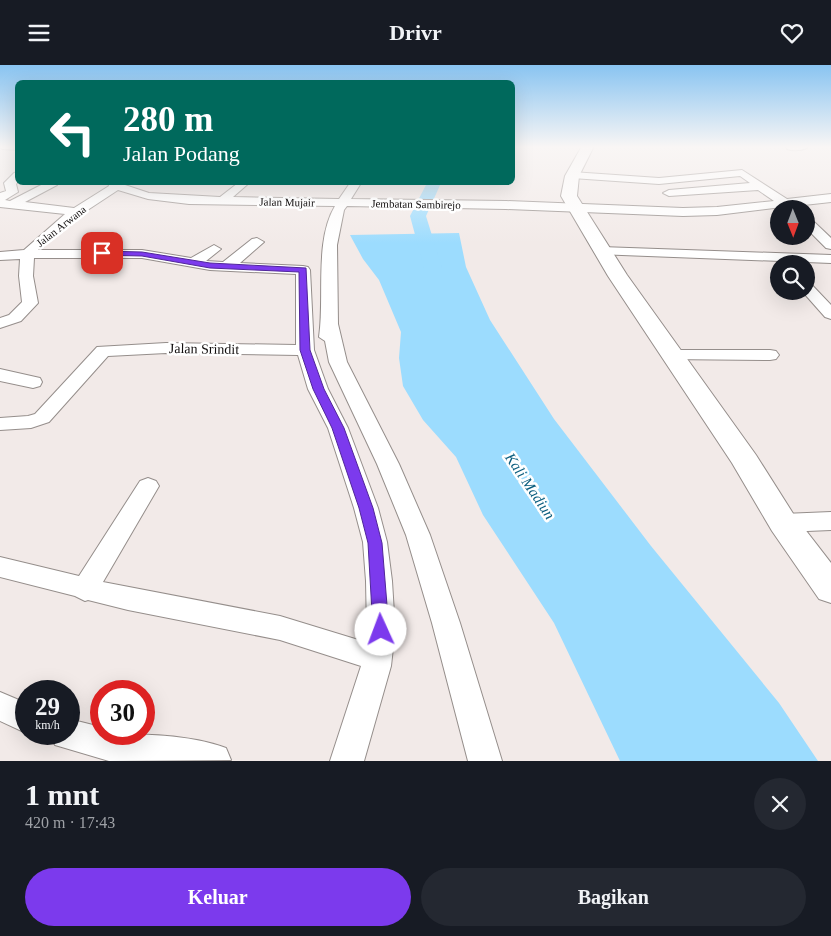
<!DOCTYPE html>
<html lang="id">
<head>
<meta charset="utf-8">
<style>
	:root { --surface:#171b24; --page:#242831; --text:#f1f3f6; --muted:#9ea1a6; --accent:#7c3aed }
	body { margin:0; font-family:"Times New Roman",serif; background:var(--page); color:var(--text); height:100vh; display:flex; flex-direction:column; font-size:19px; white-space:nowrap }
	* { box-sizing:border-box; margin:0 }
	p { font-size:16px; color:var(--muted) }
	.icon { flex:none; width:28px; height:28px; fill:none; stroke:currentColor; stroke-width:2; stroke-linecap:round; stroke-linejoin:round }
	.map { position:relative; height:696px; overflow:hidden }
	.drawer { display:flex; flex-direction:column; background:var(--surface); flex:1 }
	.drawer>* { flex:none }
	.banner { position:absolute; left:15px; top:15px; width:500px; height:105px; border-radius:8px; box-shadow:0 5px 20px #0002; background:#00695c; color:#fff; overflow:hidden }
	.needle { width:32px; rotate:179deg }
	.buttons { position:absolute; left:770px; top:135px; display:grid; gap:10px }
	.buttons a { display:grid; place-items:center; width:45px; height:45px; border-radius:50%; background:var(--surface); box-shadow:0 5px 20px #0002; font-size:25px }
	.speed { position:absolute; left:15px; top:615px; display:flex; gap:10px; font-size:25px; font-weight:700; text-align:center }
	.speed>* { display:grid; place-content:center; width:65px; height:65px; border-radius:50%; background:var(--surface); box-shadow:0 5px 20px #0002; line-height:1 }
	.speed small { font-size:12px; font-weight:400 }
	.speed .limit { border:8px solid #d22; background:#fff; color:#111 }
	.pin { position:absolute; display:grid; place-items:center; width:42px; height:42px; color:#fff; margin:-21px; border-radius:10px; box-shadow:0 2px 8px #0006 }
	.me { position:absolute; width:55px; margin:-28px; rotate:358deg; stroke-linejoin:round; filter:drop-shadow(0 0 4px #0008) }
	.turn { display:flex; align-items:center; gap:18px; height:105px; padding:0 25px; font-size:22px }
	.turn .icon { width:65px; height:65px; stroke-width:2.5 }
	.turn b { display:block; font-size:35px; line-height:42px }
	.round { display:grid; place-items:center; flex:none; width:52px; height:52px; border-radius:26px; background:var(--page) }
	.summary { display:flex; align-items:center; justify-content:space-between; height:85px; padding:0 25px }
	h1 { font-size:30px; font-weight:700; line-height:38px }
	.primary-button { display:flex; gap:10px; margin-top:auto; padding:10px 25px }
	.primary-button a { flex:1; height:58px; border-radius:30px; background:var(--accent); color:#fff; font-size:20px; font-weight:700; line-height:58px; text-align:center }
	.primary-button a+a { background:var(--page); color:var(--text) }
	header { display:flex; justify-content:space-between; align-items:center; height:65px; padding:0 25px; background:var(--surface); font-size:22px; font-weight:700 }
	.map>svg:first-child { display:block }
</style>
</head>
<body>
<header><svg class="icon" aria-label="menu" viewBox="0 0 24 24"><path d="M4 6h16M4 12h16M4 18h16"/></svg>Drivr<svg class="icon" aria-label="heart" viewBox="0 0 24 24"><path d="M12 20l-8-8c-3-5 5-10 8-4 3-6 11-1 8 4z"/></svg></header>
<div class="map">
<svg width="831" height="696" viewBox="0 0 831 696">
	<rect width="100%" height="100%" fill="#f2eae8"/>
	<path fill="#9cdcfe" d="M 459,168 L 466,202 L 490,255 L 554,354 L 651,481 L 779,638 L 818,696 L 620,696 L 554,558 L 483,450 L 456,392 L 423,355 L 403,321 L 399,293 L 401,267 L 379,215 L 363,194 L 350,170 Z"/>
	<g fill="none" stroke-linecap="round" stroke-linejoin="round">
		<path fill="#9cdcfe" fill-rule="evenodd" d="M 427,118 L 441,118 L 426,151 L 442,203 L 440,207 L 433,209 L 426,207 L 424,203 L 410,151 Z"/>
		<defs>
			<path id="minor" d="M 0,81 L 18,81 L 18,85 L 2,84 Z
				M 786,81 L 809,81 C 804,86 793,86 787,84 Z
				M 742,105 L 787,134 L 831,129 L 831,137 L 795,141 L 795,144 L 782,142 L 717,150 L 683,151 L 506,144 L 347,141 L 344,145 L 337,180 L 338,259 L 347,297 L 399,399 L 430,470 L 460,558 L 502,696 L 468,696 L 432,558 L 406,470 L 377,399 L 329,297 L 325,276 L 319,272 C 325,232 314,176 335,141 L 189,139 L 148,134 L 118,125 L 80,150 L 38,185 L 142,185 L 191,193 L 214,180 L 221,184 L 206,196 L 223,197 L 252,174 L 257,173 L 264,177 L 240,198 L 303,201 L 308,202 L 310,205 L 314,285 L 328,324 L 348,363 L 378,443 L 387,477 L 392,516 L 395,565 L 391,601 L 364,696 L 330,696 L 361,601 L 280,575 L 128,545 L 88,535 L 85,536 L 75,531 L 0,512 L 0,492 L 79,511 L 140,416 L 148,413 L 156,416 L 159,421 L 103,517 L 280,551 L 365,577 L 367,565 L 366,516 L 363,477 L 354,443 L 328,363 L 308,324 L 298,290 L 166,288 L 108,291 L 49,357 L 31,363 L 0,365 L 0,353 L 28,351 L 35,349 L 97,282 L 166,278 L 296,280 L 296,209 L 210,205 L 142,193 L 34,193 L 33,211 L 38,238 L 21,256 L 0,263 L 0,253 L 9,250 L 22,237 L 19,211 L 20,194 L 0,195 L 0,187 L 24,185 L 65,149 L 0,142 L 0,128 L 6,126 L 4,118 L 14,108 L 18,107 L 18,117 L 16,119 L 18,127 L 5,135 L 10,136 L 45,118 L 58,118 L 57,120 L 25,137 L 74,143 L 109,121 L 108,118 L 126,118 L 125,120 L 149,128 L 220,132 L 238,118 L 249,118 L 233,132 L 339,134 L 350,118 L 361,118 L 351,134 L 506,136 L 683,143 L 717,142 L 774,136 L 758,125 L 669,131 L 663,128 L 669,125 L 750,118 L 740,111 L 659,119 L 572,113 L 567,110 L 572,107 L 659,113 Z
				M 806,152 L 810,153 L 831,173 L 831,184 L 826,183 L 806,163 Z
				M 601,182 L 831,190 L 831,198 L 596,189 L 594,186 L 596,183 Z
				M 806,218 L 811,219 L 831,240 L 831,254 L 825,252 L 802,226 L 806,226 Z
				M 671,285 L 770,285 L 776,286 L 779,290 L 776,294 L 770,295 L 665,294 L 662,290 L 665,286 Z
				M 0,304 L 40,313 L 42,317 L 40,321 L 33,323 L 0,316 Z
				M 831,447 L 831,465 L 783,467 L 774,464 L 771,458 L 774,452 L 783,449 Z
				M 0,627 L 26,638 L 26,668 L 0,656 Z
				M 69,654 L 101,662 L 101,669 C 140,669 189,669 226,683 L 231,695 L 109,696 L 55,680 L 50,669 L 69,669 Z"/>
			<path id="major" d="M 582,81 L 594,81 L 579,111 L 577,131 L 627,210 L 756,390 L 794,450 L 831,498 L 831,538 L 819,534 L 772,466 L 732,398 L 608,211 L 561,131 L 565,111 Z"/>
		</defs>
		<use href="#minor" stroke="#958e8b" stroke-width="2"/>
		<use href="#major" stroke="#958e8b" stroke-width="2"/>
		<use href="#minor" fill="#fff" fill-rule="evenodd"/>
		<use href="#major" fill="#fff" fill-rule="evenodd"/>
	</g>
	<linearGradient id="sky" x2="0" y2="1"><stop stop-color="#89c4f1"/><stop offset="0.46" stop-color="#f9f6f5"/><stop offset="1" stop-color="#f9f6f5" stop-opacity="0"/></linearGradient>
	<rect width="831" height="178" fill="url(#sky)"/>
	<path fill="#7c3aed" stroke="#51269a" d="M 102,186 L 142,187 L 210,198 L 306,203 L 310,285 L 324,324 L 344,363 L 373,443 L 382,478 L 389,565 L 387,570 L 381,572 L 375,570 L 373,565 L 368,478 L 359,443 L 332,363 L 313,324 L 300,285 L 299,207 L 210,203 L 142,191 L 99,190 L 99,187 Z"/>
	<g text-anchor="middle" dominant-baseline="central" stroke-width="5" stroke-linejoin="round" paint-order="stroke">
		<g font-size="11" fill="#120f0f" stroke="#fff">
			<text transform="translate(287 137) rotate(1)">Jalan Mujair</text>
			<text transform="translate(416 139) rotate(1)">Jembatan Sambirejo</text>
			<text transform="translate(61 161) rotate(-38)">Jalan Arwana</text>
		</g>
		<g font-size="14" fill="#120f0f" stroke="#fff">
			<text transform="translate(204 284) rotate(1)">Jalan Srindit</text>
		</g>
		<g font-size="15" font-style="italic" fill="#0a5d7e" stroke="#fff">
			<text transform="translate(530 421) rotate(56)">Kali Madiun</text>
		</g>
	</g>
</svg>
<div class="buttons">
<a><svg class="needle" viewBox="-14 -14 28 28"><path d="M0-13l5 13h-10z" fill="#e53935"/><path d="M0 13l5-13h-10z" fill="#9ea1a6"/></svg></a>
<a><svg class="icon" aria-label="search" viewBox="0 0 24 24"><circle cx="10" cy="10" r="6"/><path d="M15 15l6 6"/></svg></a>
</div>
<div class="speed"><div>29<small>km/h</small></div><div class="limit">30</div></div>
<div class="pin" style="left:102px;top:188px;background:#d93025"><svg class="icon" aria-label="arrive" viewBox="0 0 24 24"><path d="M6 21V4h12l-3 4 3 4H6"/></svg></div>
<svg class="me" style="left:381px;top:565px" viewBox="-20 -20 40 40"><circle r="19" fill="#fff"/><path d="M0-13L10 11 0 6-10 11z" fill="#7c3aed"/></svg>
<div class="banner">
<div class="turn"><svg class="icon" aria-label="left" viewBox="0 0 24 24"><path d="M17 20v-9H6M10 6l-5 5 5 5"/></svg><div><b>280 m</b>Jalan Podang</div></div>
</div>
</div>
<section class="drawer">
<div class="summary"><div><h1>1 mnt</h1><p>420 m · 17:43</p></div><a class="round"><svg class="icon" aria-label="close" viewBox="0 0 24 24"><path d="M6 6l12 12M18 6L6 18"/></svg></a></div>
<div class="primary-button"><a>Keluar</a><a>Bagikan</a></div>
</section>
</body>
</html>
